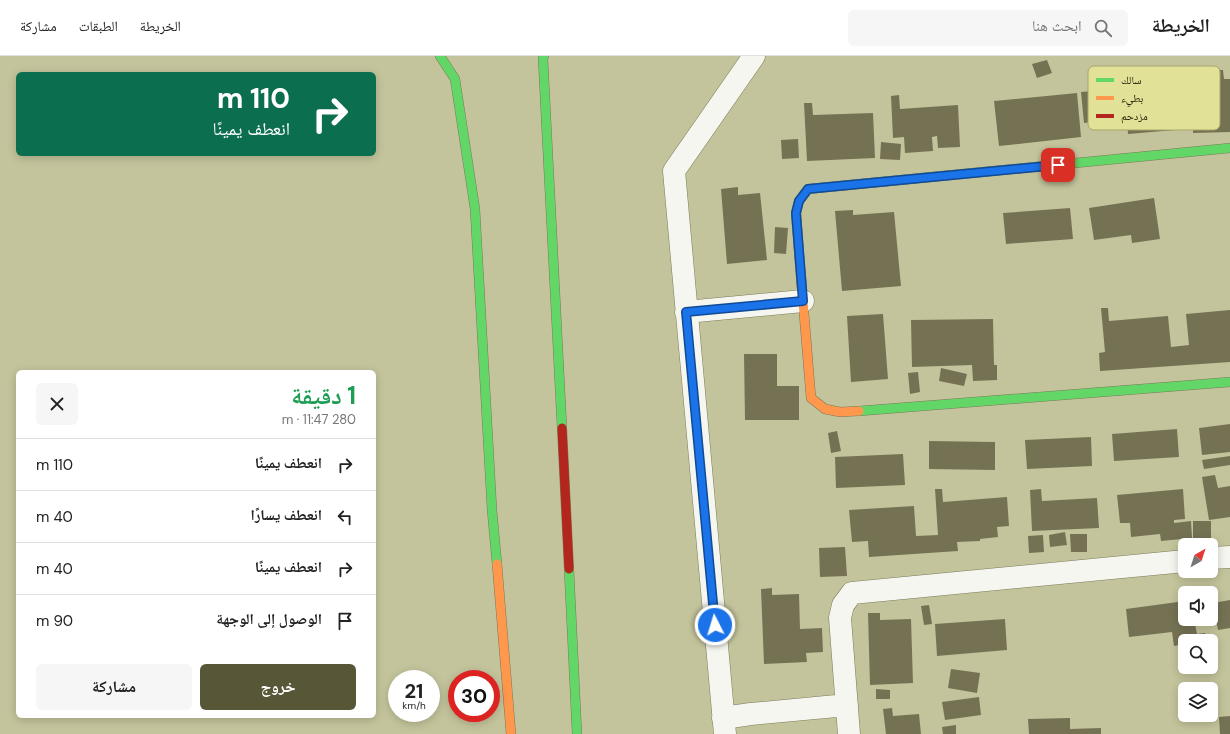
<!DOCTYPE html>
<html lang="ar">
<head>
<meta charset="utf-8">
<style>
	:root { --surface:#fff; --page:#f6f6f6; --text:#222; --muted:#767676; --line:#e0e0e0; --accent:#575737 }
	body { margin:0; font-family:"DM Sans","Noto Naskh Arabic",sans-serif; background:var(--page); color:var(--text); direction:rtl; height:100vh; display:flex; flex-direction:column; font-size:15px; white-space:nowrap }
	* { box-sizing:border-box; margin:0 }
	p { font-size:13px; color:var(--muted) }
	.icon { flex:none; width:22px; height:22px; fill:none; stroke:currentColor; stroke-width:2; stroke-linecap:round; stroke-linejoin:round }
	.map { position:relative; flex:1; overflow:hidden; direction:ltr }
	.drawer { position:absolute; left:16px; top:314px; width:360px; height:348px; display:flex; flex-direction:column; background:var(--surface); border-radius:6px; box-shadow:0 2px 10px #0003; direction:rtl }
	.drawer>* { flex:none }
	.hud { position:absolute; left:16px; top:16px; width:360px; height:84px; border-radius:6px; box-shadow:0 2px 10px #0003; direction:rtl; background:#0b6e4f; color:#fff; overflow:hidden }
	.needle { width:26px; rotate:39deg }
	.tools { position:absolute; left:1178px; top:482px; display:grid; gap:8px }
	.tools a { display:grid; place-items:center; width:40px; height:40px; border-radius:6px; background:var(--surface); box-shadow:0 2px 10px #0003; font-size:20px }
	.speed { position:absolute; left:388px; top:614px; display:flex; gap:8px; font-size:20px; font-weight:700; text-align:center }
	.speed>* { display:grid; place-content:center; width:52px; height:52px; border-radius:50%; background:var(--surface); box-shadow:0 2px 10px #0003; line-height:1 }
	.speed small { font-size:10px; font-weight:400 }
	.speed .limit { border:6px solid #d22; background:#fff; color:#111 }
	.pin { position:absolute; display:grid; place-items:center; width:34px; height:34px; color:#fff; margin:-17px; border-radius:8px; box-shadow:0 2px 6px #0006 }
	.me { position:absolute; width:44px; margin:-22px; rotate:355deg; stroke-linejoin:round; filter:drop-shadow(0 0 3px #0008) }
	.turn { display:flex; align-items:center; gap:14px; height:84px; padding:0 20px; font-size:18px }
	.turn .icon { width:52px; height:52px; stroke-width:2.5 }
	.turn b { display:block; font-size:28px; line-height:34px }
	.round { display:grid; place-items:center; flex:none; width:42px; height:42px; border-radius:6px; background:var(--page) }
	.overview { display:flex; align-items:center; justify-content:space-between; height:68px; padding:0 20px }
	h1 { font-size:24px; font-weight:700; line-height:30px; color:#1e9e55 }
	.button { display:flex; gap:8px; margin-top:auto; padding:8px 20px }
	.button a { flex:1; height:46px; border-radius:6px; background:var(--accent); color:#fff; font-size:16px; font-weight:700; line-height:46px; text-align:center }
	.button a+a { background:var(--page); color:var(--text) }
	ul { padding:0; list-style:none }
	li { display:flex; align-items:center; gap:12px; height:52px; padding:0 20px; border-top:1px solid var(--line) }
	li div { flex:1 }
	li b { display:block; font-size:15px }
	li em { font-style:normal }
	header { display:flex; align-items:center; gap:24px; box-sizing:border-box; height:56px; padding:0 20px; background:var(--surface); border-bottom:1px solid var(--line) }
	header strong { font-size:19px }
	nav { display:flex; gap:22px; margin-inline-start:auto; font-size:14px }
	.search { width:280px; height:36px; background:var(--page); display:flex; align-items:center; gap:10px; box-sizing:border-box; padding:0 14px; border-radius:6px; color:var(--muted); font-size:15px }
	.map>svg:first-child { display:block }
</style>
</head>
<body>
<header>
<strong>الخريطة</strong>
<div class="search"><svg class="icon" aria-label="search" viewBox="0 0 24 24"><circle cx="10" cy="10" r="6"/><path d="M15 15l6 6"/></svg>ابحث هنا</div>
<nav><a>الخريطة</a><a>الطبقات</a><a>مشاركة</a></nav>
</header>
<div class="map">
<svg width="1230" height="678" viewBox="0 0 1230 678">
	<rect width="100%" height="100%" fill="#c4c49c"/>
	<path fill="#757254" d="M 1047,4 L 1052,17 L 1037,22 L 1032,8 Z
		M 1223,14 L 1224,23 L 1230,23 L 1230,76 L 1193,77 L 1193,58 L 1167,59 L 1166,15 Z
		M 1145,31 L 1148,63 L 1174,60 L 1175,74 L 1128,78 L 1127,63 L 1084,67 L 1081,36 Z
		M 1077,37 L 1081,81 L 999,90 L 994,45 Z
		M 899,39 L 900,53 L 958,49 L 960,91 L 938,92 L 937,80 L 932,81 L 933,95 L 905,97 L 904,81 L 893,82 L 891,40 Z
		M 804,47 L 812,47 L 813,59 L 873,57 L 875,102 L 807,105 Z
		M 798,83 L 799,102 L 782,103 L 781,84 Z
		M 881,86 L 901,88 L 900,104 L 880,103 Z
		M 738,131 L 738,139 L 760,137 L 767,204 L 727,208 L 721,133 Z
		M 1154,142 L 1160,183 L 1132,187 L 1131,179 L 1094,184 L 1089,152 Z
		M 1070,152 L 1073,183 L 1006,188 L 1003,157 Z
		M 853,154 L 853,159 L 894,156 L 901,230 L 842,235 L 835,155 Z
		M 775,171 L 788,172 L 786,198 L 774,197 Z
		M 1101,252 L 1108,252 L 1109,265 L 1168,260 L 1171,291 L 1189,289 L 1186,258 L 1230,254 L 1230,306 L 1100,315 L 1099,297 L 1105,296 Z
		M 883,258 L 888,323 L 851,326 L 847,260 Z
		M 993,263 L 994,309 L 997,309 L 997,324 L 973,325 L 972,309 L 912,311 L 911,264 Z
		M 744,298 L 777,298 L 777,330 L 799,330 L 799,364 L 745,364 Z
		M 941,312 L 967,318 L 964,330 L 939,325 Z
		M 918,316 L 920,336 L 910,338 L 908,317 Z
		M 1230,368 L 1230,396 L 1202,399 L 1199,372 Z
		M 1177,373 L 1179,401 L 1114,405 L 1112,378 Z
		M 837,375 L 841,395 L 831,397 L 828,377 Z
		M 1091,381 L 1092,410 L 1027,413 L 1025,384 Z
		M 929,385 L 995,386 L 995,414 L 929,413 Z
		M 903,398 L 905,429 L 836,432 L 835,401 Z
		M 1230,400 L 1230,409 L 1204,413 L 1202,404 Z
		M 1215,419 L 1218,432 L 1230,430 L 1230,461 L 1209,464 L 1202,421 Z
		M 935,433 L 942,433 L 943,446 L 1007,441 L 1009,470 L 997,471 L 998,481 L 980,483 L 980,485 L 957,486 L 958,495 L 869,501 L 868,485 L 852,486 L 849,454 L 914,450 L 916,480 L 938,479 Z
		M 1041,433 L 1042,445 L 1097,442 L 1099,472 L 1032,475 L 1030,434 Z
		M 1183,433 L 1185,463 L 1174,464 L 1174,467 L 1191,465 L 1192,482 L 1161,485 L 1160,478 L 1131,481 L 1130,467 L 1120,467 L 1117,439 Z
		M 1193,465 L 1211,465 L 1211,482 L 1193,482 Z
		M 1065,476 L 1067,489 L 1050,491 L 1049,479 Z
		M 1070,478 L 1087,478 L 1087,496 L 1071,496 Z
		M 1043,479 L 1044,496 L 1029,497 L 1028,480 Z
		M 845,491 L 847,520 L 820,521 L 819,492 Z
		M 772,532 L 772,539 L 799,538 L 800,573 L 822,572 L 823,596 L 806,597 L 807,606 L 764,608 L 761,533 Z
		M 1230,544 L 1230,572 L 1218,574 L 1213,547 Z
		M 1185,545 L 1185,563 L 1194,563 L 1197,578 L 1205,577 L 1206,585 L 1185,585 L 1185,588 L 1174,590 L 1172,576 L 1129,581 L 1126,553 Z
		M 929,549 L 932,568 L 924,569 L 921,550 Z
		M 868,557 L 880,557 L 880,564 L 911,563 L 913,627 L 870,629 Z
		M 1005,563 L 1007,594 L 937,600 L 935,568 Z
		M 951,613 L 980,617 L 977,637 L 948,632 Z
		M 876,633 L 890,634 L 890,643 L 876,643 Z
		M 979,641 L 981,659 L 945,664 L 942,646 Z
		M 892,652 L 893,660 L 919,658 L 921,678 L 886,678 L 883,653 Z
		M 1230,660 L 1230,678 L 1220,678 L 1219,661 Z
		M 1070,662 L 1070,673 L 1101,672 L 1101,678 L 1029,678 L 1028,663 Z
		M 956,669 L 956,678 L 943,678 L 942,671 Z"/>
	<g fill="none" stroke-linecap="round" stroke-linejoin="round">
		<defs>
			<path id="street" d="M 686,256 L 803,245
				M 1211,502 L 1230,501
				M 723,662 L 751,658 L 847,649
				M 725,678 L 674,115 L 754,0
				M 849,678 L 840,562 L 843,549 L 852,537 L 1185,505"/>
			<path id="fast" d="M 440,0 L 455,23 L 475,153 L 492,454 L 497,508
				M 544,0 L 543,3 L 562,372
				M 800,209 L 796,157 L 799,145 L 808,133 L 1230,92
				M 859,355 L 1230,326
				M 569,513 L 577,678"/>
			<path id="slow" d="M 800,209 L 811,342 L 825,353 L 840,356 L 859,355
				M 497,508 L 511,678"/>
			<path id="jam" d="M 562,372 L 569,513"/>
		</defs>
		<use href="#street" stroke="#7a7a58" stroke-width="23"/>
		<use href="#fast" stroke="#7a7a58" stroke-width="10"/>
		<use href="#slow" stroke="#7a7a58" stroke-width="10"/>
		<use href="#jam" stroke="#7a7a58" stroke-width="10"/>
		<use href="#street" stroke="#f6f6f0" stroke-width="22"/>
		<use href="#fast" stroke="#63d668" stroke-width="9"/>
		<use href="#slow" stroke="#ff974d" stroke-width="9"/>
		<use href="#jam" stroke="#b3261e" stroke-width="9"/>
	</g>
	<g fill="none" stroke-linecap="round" stroke-linejoin="round">
		<defs>
			<path id="route" d="M 715,569 L 686,256 L 803,245 L 796,157 L 799,145 L 808,133 L 1058,109"/>
		</defs>
		<use href="#route" stroke="#114b97" stroke-width="10"/>
		<use href="#route" stroke="#1a73e8" stroke-width="7"/>
	</g>
	<rect x="1088" y="10" width="132" height="64" rx="6" fill="#e2e198" stroke="#a7a66a" stroke-width="1"/>
	<rect x="1096" y="22" width="18" height="4" fill="#63d668"/>
	<rect x="1096" y="40" width="18" height="4" fill="#ff974d"/>
	<rect x="1096" y="58" width="18" height="4" fill="#b3261e"/>
	<g font-size="11" fill="#1d1c00">
		<text x="1121" y="28">سالك</text>
		<text x="1121" y="46">بطيء</text>
		<text x="1121" y="64">مزدحم</text>
	</g>
</svg>
<div class="tools">
<a><svg class="needle" viewBox="-14 -14 28 28"><path d="M0-13l5 13h-10z" fill="#e53935"/><path d="M0 13l5-13h-10z" fill="#767676"/></svg></a>
<a><svg class="icon" aria-label="sound" viewBox="0 0 24 24"><path d="M4 9h4l5-4v14l-5-4H4zM17 9q2 3 0 6"/></svg></a>
<a><svg class="icon" aria-label="search" viewBox="0 0 24 24"><circle cx="10" cy="10" r="6"/><path d="M15 15l6 6"/></svg></a>
<a><svg class="icon" aria-label="layers" viewBox="0 0 24 24"><path d="M12 4l9 5-9 5-9-5zM3 14l9 5 9-5"/></svg></a>
</div>
<div class="speed"><div>21<small>km/h</small></div><div class="limit">30</div></div>
<div class="pin" style="left:1058px;top:109px;background:#d93025"><svg class="icon" aria-label="arrive" viewBox="0 0 24 24"><path d="M6 21V4h12l-3 4 3 4H6"/></svg></div>
<svg class="me" style="left:715px;top:569px" viewBox="-20 -20 40 40"><circle r="17" fill="#1a73e8" stroke="#fff" stroke-width="3"/><path d="M0-11L8 9 0 5-8 9z" fill="#fff"/></svg>
<div class="hud">
<div class="turn"><svg class="icon" aria-label="right" viewBox="0 0 24 24"><path d="M7 20v-9h11M14 6l5 5-5 5"/></svg><div><b>110 m</b>انعطف يمينًا</div></div>
</div>
<section class="drawer">
<div class="overview"><div><h1>1 دقيقة</h1><p>280 m · 11:47</p></div><a class="round"><svg class="icon" aria-label="close" viewBox="0 0 24 24"><path d="M6 6l12 12M18 6L6 18"/></svg></a></div>
<ul>
<li><svg class="icon" aria-label="right" viewBox="0 0 24 24"><path d="M7 20v-9h11M14 6l5 5-5 5"/></svg><div><b>انعطف يمينًا</b></div><em>110 m</em></li>
<li><svg class="icon" aria-label="left" viewBox="0 0 24 24"><path d="M17 20v-9H6M10 6l-5 5 5 5"/></svg><div><b>انعطف يسارًا</b></div><em>40 m</em></li>
<li><svg class="icon" aria-label="right" viewBox="0 0 24 24"><path d="M7 20v-9h11M14 6l5 5-5 5"/></svg><div><b>انعطف يمينًا</b></div><em>40 m</em></li>
<li><svg class="icon" aria-label="arrive" viewBox="0 0 24 24"><path d="M6 21V4h12l-3 4 3 4H6"/></svg><div><b>الوصول إلى الوجهة</b></div><em>90 m</em></li>
</ul>
<div class="button"><a>خروج</a><a>مشاركة</a></div>
</section>
</div>
</body>
</html>
